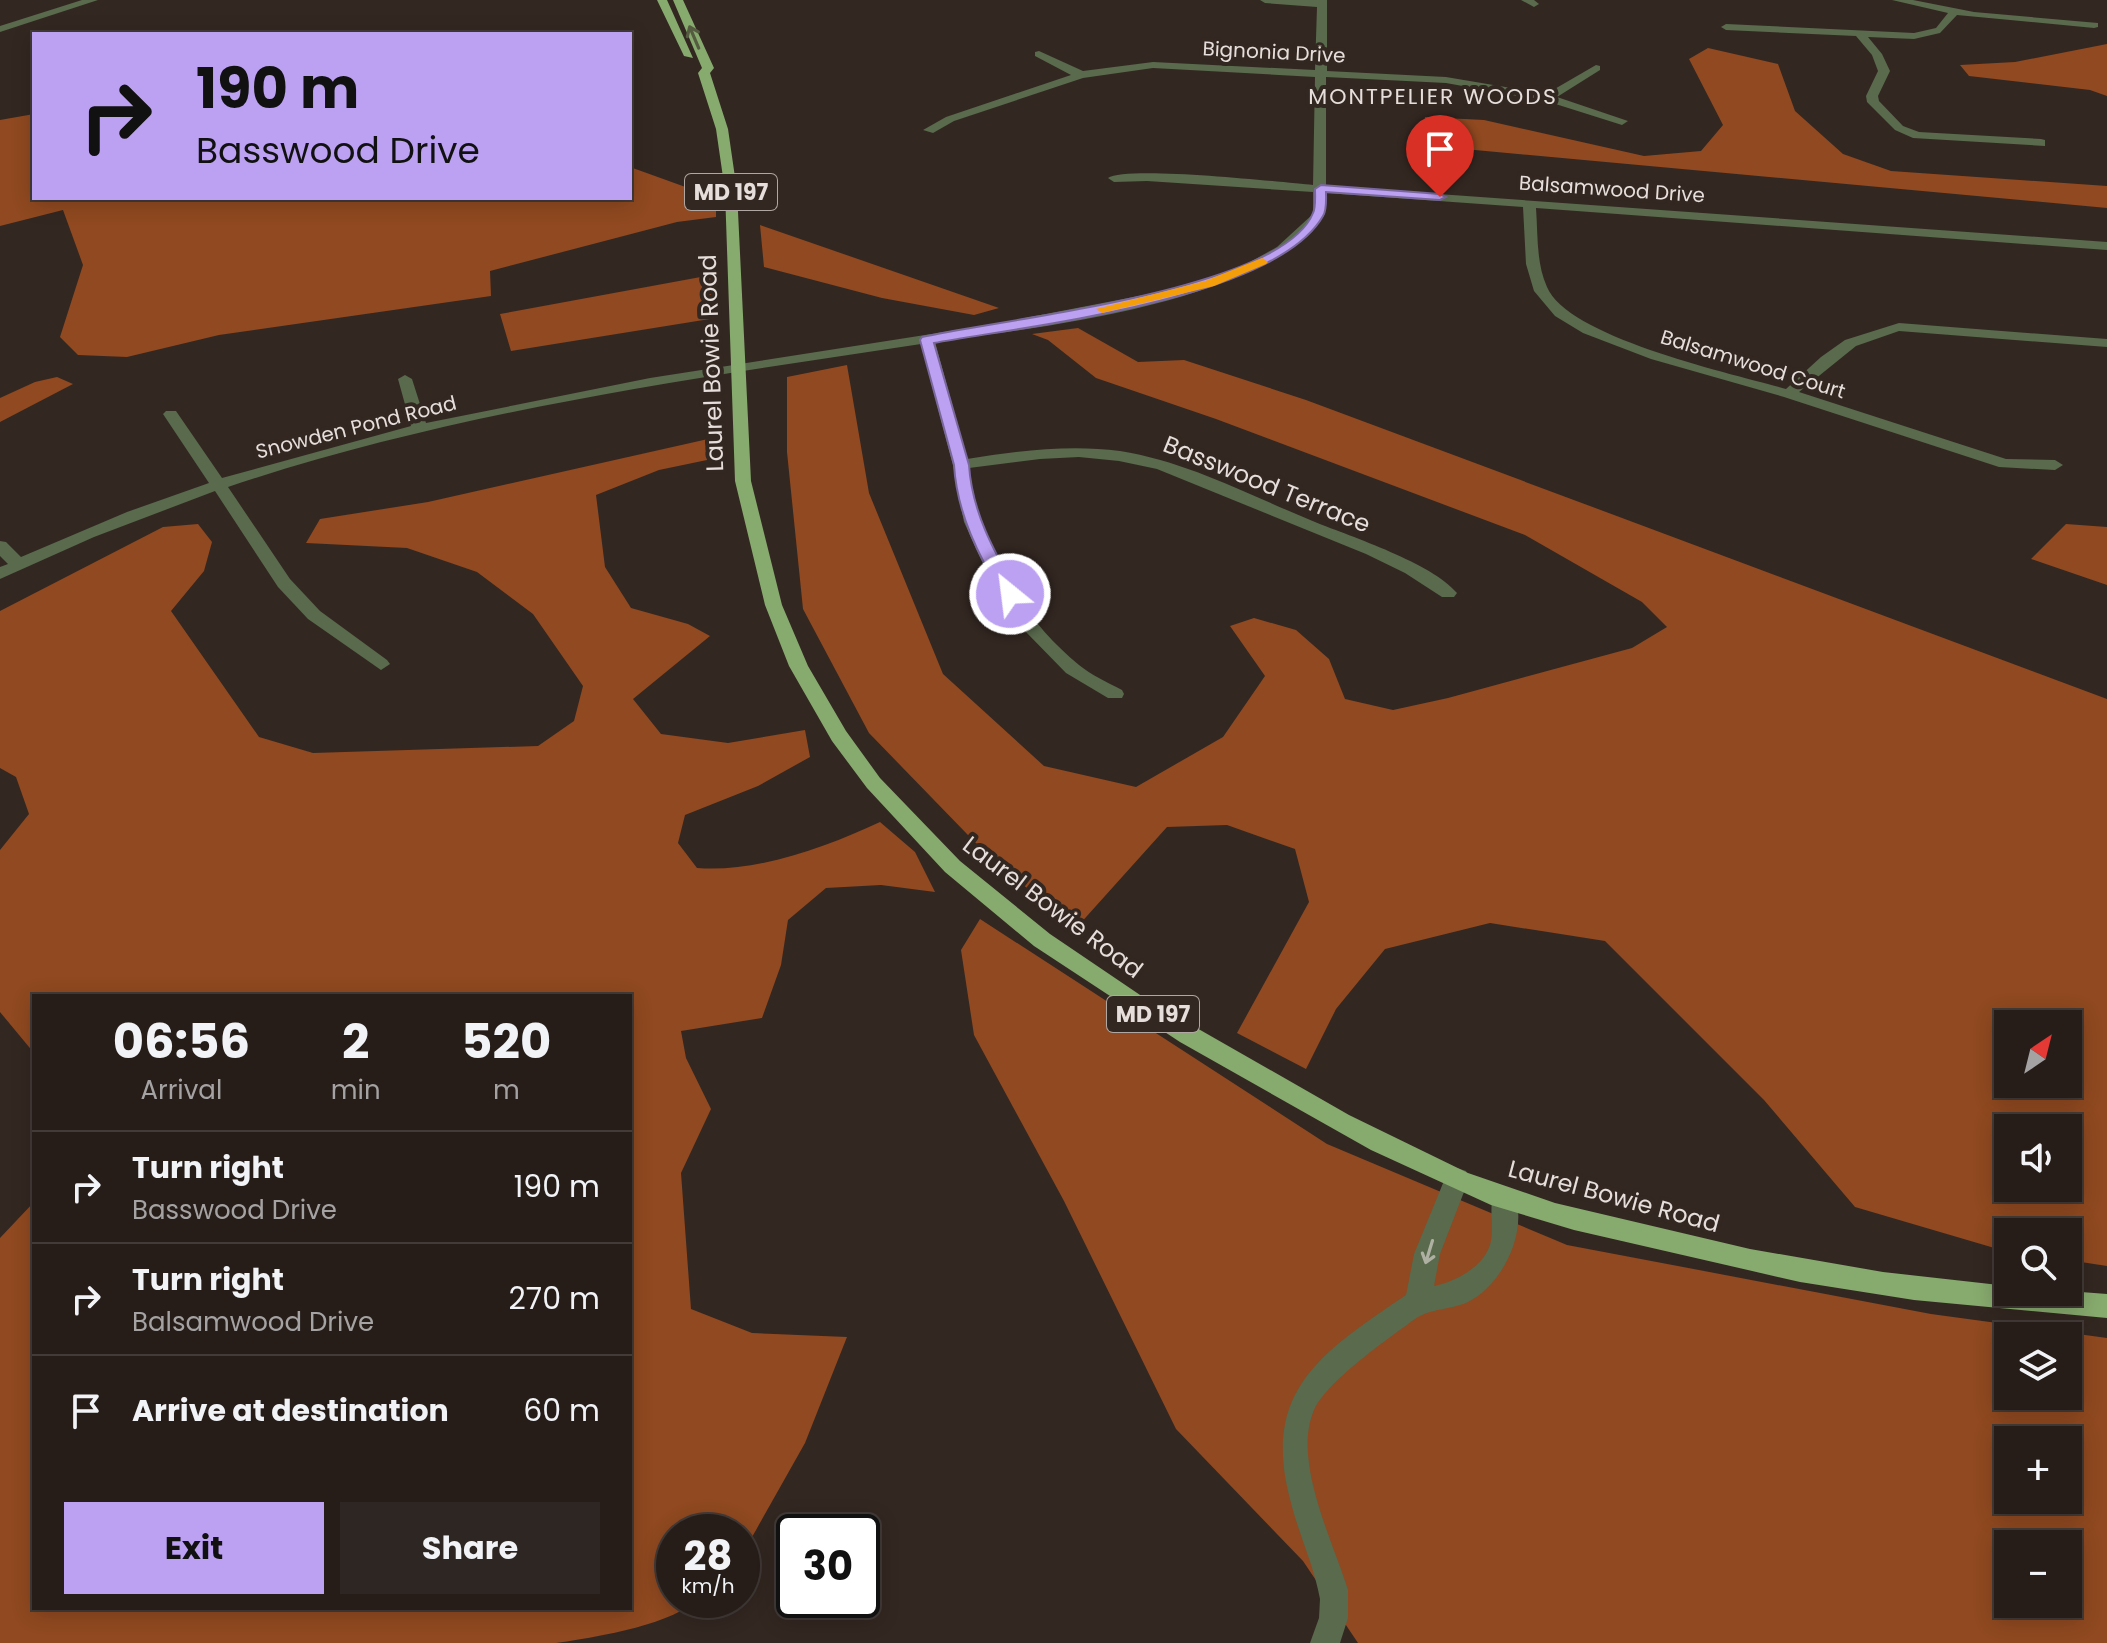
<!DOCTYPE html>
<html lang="en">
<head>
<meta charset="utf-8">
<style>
	:root { --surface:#261d19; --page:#2e2622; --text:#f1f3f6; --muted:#a4a2a2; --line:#423b38; --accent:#bca0f2 }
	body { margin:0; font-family:Poppins,sans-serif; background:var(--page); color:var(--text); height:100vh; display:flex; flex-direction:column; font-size:30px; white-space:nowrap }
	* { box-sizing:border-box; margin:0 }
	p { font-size:26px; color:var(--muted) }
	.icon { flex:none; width:44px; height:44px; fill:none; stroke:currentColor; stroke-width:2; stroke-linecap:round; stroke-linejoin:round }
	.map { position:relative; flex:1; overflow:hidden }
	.drawer { position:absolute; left:32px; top:994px; width:600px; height:616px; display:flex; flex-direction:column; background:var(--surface); border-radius:0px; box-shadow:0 4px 20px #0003,0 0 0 2px var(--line) }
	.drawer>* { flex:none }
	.top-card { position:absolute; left:32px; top:32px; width:600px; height:168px; border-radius:0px; box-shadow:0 4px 20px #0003,0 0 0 2px var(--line); background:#bca0f2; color:#111; overflow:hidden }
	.needle { width:52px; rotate:35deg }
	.controls { position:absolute; left:1994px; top:1010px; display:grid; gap:16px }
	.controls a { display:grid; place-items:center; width:88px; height:88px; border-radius:0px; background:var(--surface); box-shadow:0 4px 20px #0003,0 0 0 2px var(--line); font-size:40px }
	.speed { position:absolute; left:656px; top:1514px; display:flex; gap:16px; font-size:40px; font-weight:700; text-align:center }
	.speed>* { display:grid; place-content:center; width:104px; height:104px; border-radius:50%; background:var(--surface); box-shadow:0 4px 20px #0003,0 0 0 2px var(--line); line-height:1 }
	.speed small { font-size:20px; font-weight:400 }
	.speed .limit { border:4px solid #111; border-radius:12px; background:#fff; color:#111 }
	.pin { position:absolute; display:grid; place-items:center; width:68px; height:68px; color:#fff; margin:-82px -34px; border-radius:50% 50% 50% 0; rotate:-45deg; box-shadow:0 0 8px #0007 }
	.pin .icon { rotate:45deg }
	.me { position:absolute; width:88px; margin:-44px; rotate:331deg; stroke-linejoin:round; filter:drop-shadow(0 0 6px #0008) }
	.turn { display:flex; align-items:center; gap:28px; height:168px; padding:0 32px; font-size:36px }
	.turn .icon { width:104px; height:104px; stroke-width:2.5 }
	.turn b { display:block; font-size:56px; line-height:68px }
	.eta { display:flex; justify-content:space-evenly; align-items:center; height:136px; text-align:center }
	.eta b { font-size:48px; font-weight:700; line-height:56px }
	.primary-button { display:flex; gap:16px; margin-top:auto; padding:16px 32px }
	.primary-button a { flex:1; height:92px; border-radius:0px; background:var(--accent); color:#111; font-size:32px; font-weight:700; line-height:92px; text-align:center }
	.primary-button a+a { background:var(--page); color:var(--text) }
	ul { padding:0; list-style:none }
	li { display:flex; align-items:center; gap:24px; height:112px; padding:0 32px; border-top:2px solid var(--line) }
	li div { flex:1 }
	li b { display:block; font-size:30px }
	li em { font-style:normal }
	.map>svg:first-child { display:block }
</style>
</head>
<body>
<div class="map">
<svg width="2107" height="1643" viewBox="0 0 2107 1643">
	<rect width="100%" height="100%" fill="#332721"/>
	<path fill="#904920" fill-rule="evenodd" d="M 2107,44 L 2107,96 L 2090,90 L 1969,76 L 1960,65 L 2015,62 Z
		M 1708,48 L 1778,64 L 1795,111 L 1843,154 L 1891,171 L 2107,186 L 2107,208 L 1421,145 L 1425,117 L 1484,120 L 1644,156 L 1701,151 L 1723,125 L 1689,59 Z
		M 34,114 L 34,198 L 630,198 L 630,167 L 716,198 L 716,217 L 677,222 L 490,271 L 491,296 L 219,335 L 127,357 L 78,355 L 60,337 L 83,265 L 63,210 L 0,226 L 0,120 Z
		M 760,225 L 999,308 L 974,315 L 882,298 L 764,267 Z
		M 717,274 L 716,318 L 511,351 L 500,314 Z
		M 1078,328 L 1138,362 L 1184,360 L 1306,400 L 2107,699 L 2107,1266 L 2068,1260 L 2068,1232 L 2008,1232 L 2008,1252 L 1855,1207 L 1764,1100 L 1605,941 L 1490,923 L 1385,949 L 1336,1009 L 1306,1069 L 1237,1033 L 1309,902 L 1295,849 L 1227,825 L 1167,827 L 1078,926 L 999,867 L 869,733 L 803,609 L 787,452 L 787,377 L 847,365 L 869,493 L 943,674 L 1044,766 L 1136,787 L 1223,737 L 1265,676 L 1230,626 L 1254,618 L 1296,630 L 1329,659 L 1345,699 L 1393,710 L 1448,698 L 1632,648 L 1667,627 L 1642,602 L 1525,535 L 1216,419 L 1096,378 L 1048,340 L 1032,334 ZM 2009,1024 L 2068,1024 L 2068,1084 L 2008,1084 ZM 2068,1128 L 2068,1188 L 2008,1188 L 2008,1128 Z
		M 57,377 L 73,384 L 0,422 L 0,398 L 35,382 Z
		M 717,437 L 707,460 L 659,470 L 596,495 L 605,567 L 631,608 L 688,624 L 710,636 L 633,699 L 661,734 L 728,743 L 805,730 L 810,757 L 758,786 L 685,815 L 678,843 L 697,868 C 755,873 827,847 880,822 L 915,852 L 935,892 L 881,885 L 826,888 L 788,920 L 781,965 L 762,1018 L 681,1031 L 686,1058 L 711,1109 L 681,1173 L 691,1309 L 752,1333 L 847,1337 L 805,1443 L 747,1546 L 742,1552 L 742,1532 L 674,1532 L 674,1600 L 696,1600 C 672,1625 592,1638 556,1643 L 0,1643 L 0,1238 L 34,1202 L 34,1608 L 630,1608 L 630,996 L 34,996 L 34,1053 L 0,1012 L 0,850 L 29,814 L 16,777 L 0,768 L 0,611 L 163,527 L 198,524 L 212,542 L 204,571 L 171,611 L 259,737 L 313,753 L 538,746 L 574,721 L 583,686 L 533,614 L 477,572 L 407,548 L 306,543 L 320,519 L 428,502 Z
		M 2066,524 L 2107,527 L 2107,585 L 2031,559 Z
		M 980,919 L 1327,1144 L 1567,1245 L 1931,1314 L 2107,1338 L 2107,1643 L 1358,1643 L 1303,1561 L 1176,1429 L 1064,1201 L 974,1035 L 961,950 ZM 2008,1336 L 2068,1336 L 2068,1396 L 2008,1396 ZM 2008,1440 L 2068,1440 L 2068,1500 L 2008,1500 ZM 2008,1544 L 2068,1544 L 2068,1604 L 2008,1604 Z"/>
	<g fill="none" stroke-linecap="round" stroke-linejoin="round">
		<path fill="#596a4d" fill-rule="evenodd" d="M 82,0 L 98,0 L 0,32 L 0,26 Z
			M 1260,0 L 1327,0 L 1327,71 L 1446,77 L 1546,94 L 1596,65 L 1600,66 L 1600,70 L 1557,97 L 1628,121 L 1622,125 L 1546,101 L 1446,83 L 1326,77 L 1326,186 L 2107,242 L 2107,250 L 1536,208 C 1538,234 1536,263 1547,287 C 1568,338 1734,374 1786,389 L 1821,357 L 1845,340 L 1899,323 L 2107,339 L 2107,347 L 1899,331 L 1856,346 L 1799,392 L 2006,459 L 2055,460 L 2063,465 L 2055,470 L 1999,467 L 1784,397 L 1651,359 L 1583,333 L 1555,316 L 1534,291 L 1526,264 L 1523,207 L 1326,193 L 1325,214 C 1262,304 1040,327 935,342 L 967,459 C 1018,451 1069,444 1120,451 C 1189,462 1251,496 1315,522 C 1352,537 1432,563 1457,593 L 1454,597 L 1442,597 L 1405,573 L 1366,554 L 1157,469 L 1119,461 L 1079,457 L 1040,459 L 969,468 C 980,544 1019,616 1079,665 C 1091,675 1107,682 1122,690 L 1124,694 L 1122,698 L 1108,698 L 1066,673 L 1025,631 L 989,577 L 964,522 L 953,465 L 921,344 C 688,379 452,412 228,487 L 290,579 L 320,611 L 387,660 L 390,664 L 381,670 L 308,619 L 278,587 L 215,491 L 94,537 L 0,579 L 0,567 L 8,564 L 0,556 L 0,541 L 6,542 L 21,557 L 127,512 L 209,483 L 163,414 L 166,411 L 176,411 L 222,478 L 411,426 L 398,379 L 405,375 L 412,379 L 426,423 L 650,378 L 989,325 L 1175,289 L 1241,267 L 1277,247 L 1313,214 L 1313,192 L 1147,181 L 1114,182 L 1108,178 C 1127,165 1280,182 1313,185 L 1315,77 L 1153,68 L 1083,78 L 954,121 L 933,133 L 923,130 L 946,117 L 1071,75 L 1035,56 L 1035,52 L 1039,51 L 1083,71 L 1153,62 L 1315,70 L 1317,7 L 1265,3 Z
			M 1521,0 L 1534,0 L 1539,4 L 1534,7 Z
			M 1892,0 L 1913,0 L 1974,12 L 2098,23 L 2098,27 L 2094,28 L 1957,15 L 1940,33 L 1914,39 L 1868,37 L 1882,54 L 1890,71 L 1878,96 L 1879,101 L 1903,126 L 1919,132 L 2041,139 L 2045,140 L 2045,146 L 1913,138 L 1895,130 L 1867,102 L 1866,96 L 1878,71 L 1872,55 L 1856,36 L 1726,30 L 1721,27 L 1726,24 L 1914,33 L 1936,28 L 1948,13 Z
			M 1457,1168 L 1466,1171 L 1469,1179 L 1440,1254 L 1434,1286 C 1455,1282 1486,1266 1491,1241 C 1494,1224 1488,1206 1495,1190 L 1504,1187 L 1513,1190 C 1530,1228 1504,1284 1468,1302 C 1451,1310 1431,1308 1415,1319 C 1389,1338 1327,1381 1314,1410 C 1292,1461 1333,1541 1348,1590 L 1348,1618 L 1340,1643 L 1310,1643 L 1319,1618 L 1320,1599 C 1314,1565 1298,1533 1290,1499 C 1261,1389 1324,1351 1406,1295 L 1414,1254 L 1448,1171 Z"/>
		<path fill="#87aa6e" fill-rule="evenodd" d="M 657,0 L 667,0 L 693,58 L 684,56 Z
			M 673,0 L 683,0 L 714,68 L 710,73 L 728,129 L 737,191 L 751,481 L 782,605 L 808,666 L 846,731 L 880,778 L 960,861 L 1050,934 L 1146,999 L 1349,1115 L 1468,1173 L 1555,1203 L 1750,1249 L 1883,1272 L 2008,1286 L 2008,1292 L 2068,1291 L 2107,1294 L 2107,1318 L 1914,1300 L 1800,1282 L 1574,1230 L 1491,1205 L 1371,1150 L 1180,1042 L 1034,946 L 945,872 L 867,788 L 832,741 L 789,666 L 765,605 L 735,481 L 725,191 L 716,129 L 698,73 L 702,68 Z"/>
	</g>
	<defs><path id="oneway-shaft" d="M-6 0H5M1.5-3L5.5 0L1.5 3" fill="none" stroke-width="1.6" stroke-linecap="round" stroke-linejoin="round" transform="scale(2)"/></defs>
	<use stroke="#555b40" href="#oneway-shaft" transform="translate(694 37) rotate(-113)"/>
	<use stroke="#aeb0a2" href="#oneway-shaft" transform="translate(1429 1252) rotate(107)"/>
	<path fill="#bca0f2" stroke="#7a689d" stroke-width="2" d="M 1321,185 L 1440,194 L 1446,197 L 1440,200 L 1326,192 C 1326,200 1327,210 1323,216 C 1275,300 1025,326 934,343 L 969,465 C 972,513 995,553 1018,594 L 1010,599 L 1004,598 C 979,557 957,514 954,465 L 920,340 L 922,337 C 1000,319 1282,291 1313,213 C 1316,207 1315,196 1315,189 Z"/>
	<path fill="#f59e0b" d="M 1262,258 L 1268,262 L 1266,264 L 1214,286 L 1102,313 L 1096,309 L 1205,281 Z"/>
	<g text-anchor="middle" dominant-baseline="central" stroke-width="8" stroke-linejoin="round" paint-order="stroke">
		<g font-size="20" fill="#e6deda" stroke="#332721">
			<text transform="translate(1274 52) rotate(3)">Bignonia Drive</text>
			<text transform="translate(1612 189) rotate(4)">Balsamwood Drive</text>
			<text transform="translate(1753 364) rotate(17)">Balsamwood Court</text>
			<text transform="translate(356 427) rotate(-14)">Snowden Pond Road</text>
		</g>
		<g font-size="22" letter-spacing="2" fill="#e6deda" stroke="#332721">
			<text x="1433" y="96">MONTPELIER WOODS</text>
		</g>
		<g fill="#332721" stroke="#b0a7a2" stroke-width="2">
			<rect x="685" y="174" width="92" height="36" rx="6"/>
			<rect x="1107" y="996" width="92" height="36" rx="6"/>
		</g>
		<g font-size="22" font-weight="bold" fill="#e6deda">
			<text x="731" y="192">MD 197</text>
			<text x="1153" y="1014">MD 197</text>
		</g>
		<g font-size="24" fill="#e6deda" stroke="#332721">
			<text transform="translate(711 363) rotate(-92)">Laurel Bowie Road</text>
			<text transform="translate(1267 484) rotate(22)">Basswood Terrace</text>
			<text transform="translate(1053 907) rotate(37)">Laurel Bowie Road</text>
			<text transform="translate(1614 1196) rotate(15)">Laurel Bowie Road</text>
		</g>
	</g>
</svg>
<div class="controls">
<a><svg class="needle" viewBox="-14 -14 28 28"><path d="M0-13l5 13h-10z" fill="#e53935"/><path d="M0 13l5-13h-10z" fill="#a4a2a2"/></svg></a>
<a><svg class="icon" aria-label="sound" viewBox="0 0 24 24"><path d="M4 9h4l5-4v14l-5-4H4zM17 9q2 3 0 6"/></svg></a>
<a><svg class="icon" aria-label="search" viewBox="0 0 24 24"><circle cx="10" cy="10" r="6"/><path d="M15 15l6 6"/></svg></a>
<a><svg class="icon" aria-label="layers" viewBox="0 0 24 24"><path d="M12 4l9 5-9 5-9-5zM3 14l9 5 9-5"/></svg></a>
<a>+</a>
<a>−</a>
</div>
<div class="speed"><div>28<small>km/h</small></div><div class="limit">30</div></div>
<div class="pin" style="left:1440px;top:197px;background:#d93025"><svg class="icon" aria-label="arrive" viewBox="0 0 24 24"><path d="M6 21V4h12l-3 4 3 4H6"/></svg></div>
<svg class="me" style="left:1010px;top:594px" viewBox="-20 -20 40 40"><circle r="17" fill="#bca0f2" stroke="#fff" stroke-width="3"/><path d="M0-11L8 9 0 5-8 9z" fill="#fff"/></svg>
<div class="top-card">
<div class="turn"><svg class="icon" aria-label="right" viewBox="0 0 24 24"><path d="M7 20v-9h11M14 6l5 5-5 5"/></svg><div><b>190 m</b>Basswood Drive</div></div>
</div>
<section class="drawer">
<div class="eta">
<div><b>06:56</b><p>Arrival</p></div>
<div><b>2</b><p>min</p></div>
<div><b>520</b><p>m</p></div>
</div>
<ul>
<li><svg class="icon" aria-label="right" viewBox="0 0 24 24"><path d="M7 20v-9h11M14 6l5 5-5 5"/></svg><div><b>Turn right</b><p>Basswood Drive</p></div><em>190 m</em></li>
<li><svg class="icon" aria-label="right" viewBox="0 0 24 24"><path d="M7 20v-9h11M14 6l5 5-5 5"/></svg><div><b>Turn right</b><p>Balsamwood Drive</p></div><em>270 m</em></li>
<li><svg class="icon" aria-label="arrive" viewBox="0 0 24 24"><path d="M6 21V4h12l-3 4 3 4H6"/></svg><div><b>Arrive at destination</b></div><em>60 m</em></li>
</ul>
<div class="primary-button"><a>Exit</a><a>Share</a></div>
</section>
</div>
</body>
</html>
